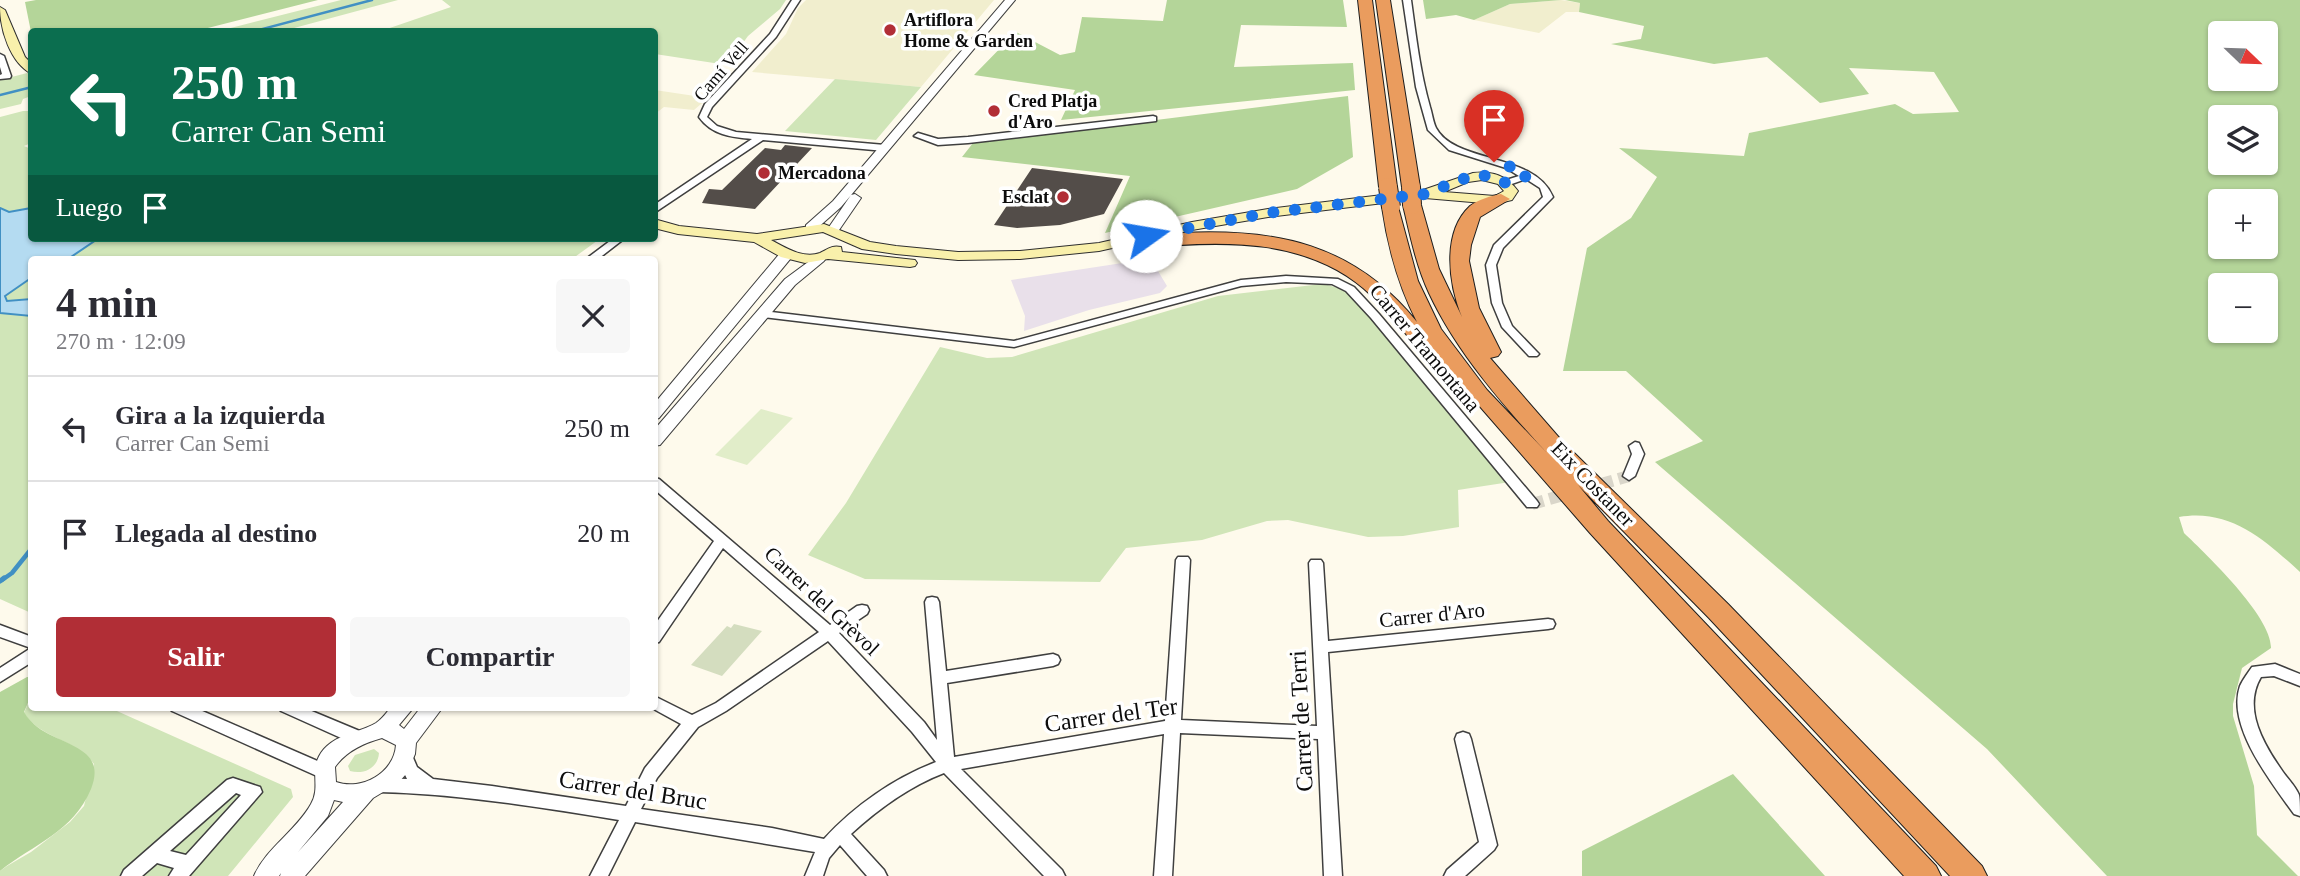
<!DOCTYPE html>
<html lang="es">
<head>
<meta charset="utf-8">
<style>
	:root { --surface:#fff; --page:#f7f7f7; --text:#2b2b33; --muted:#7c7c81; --line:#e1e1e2; --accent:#b12e36 }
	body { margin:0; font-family:Georgia,serif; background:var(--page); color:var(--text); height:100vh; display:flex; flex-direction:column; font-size:26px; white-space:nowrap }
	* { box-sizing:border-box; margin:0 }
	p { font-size:23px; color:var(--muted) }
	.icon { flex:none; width:38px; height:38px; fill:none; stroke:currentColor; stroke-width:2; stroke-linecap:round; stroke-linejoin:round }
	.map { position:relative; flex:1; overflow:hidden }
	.details { position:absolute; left:28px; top:256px; width:630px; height:455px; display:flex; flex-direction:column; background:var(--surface); border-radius:7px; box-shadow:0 2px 5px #0004 }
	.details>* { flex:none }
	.guide { position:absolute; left:28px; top:28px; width:630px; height:214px; border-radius:7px; box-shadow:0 2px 5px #0004; background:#0b6e4f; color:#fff; overflow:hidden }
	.needle { width:46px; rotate:113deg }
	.fabs { position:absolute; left:2208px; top:21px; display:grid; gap:14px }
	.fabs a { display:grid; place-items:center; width:70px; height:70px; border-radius:7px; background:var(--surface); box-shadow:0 2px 5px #0004; font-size:35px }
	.pin { position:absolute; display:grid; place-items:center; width:60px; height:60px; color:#fff; margin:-72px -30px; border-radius:50% 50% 50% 0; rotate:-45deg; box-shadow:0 0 7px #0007 }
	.pin .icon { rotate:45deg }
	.me { position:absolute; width:77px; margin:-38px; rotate:77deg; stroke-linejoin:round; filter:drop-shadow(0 0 5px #0008) }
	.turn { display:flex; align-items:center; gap:24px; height:147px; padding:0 28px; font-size:32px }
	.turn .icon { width:91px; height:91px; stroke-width:2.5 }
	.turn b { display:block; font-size:49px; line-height:60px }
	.then { display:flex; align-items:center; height:66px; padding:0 28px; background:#0003; gap:14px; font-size:26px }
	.round { display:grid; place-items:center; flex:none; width:74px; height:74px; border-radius:7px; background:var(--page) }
	.head { display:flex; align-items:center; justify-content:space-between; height:119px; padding:0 28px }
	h1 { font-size:42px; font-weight:700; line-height:52px }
	.action { display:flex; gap:14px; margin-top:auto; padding:14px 28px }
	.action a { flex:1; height:80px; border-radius:7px; background:var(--accent); color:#fff; font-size:28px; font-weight:700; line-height:80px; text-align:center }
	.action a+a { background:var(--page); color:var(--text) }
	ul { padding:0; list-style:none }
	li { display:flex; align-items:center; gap:21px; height:105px; padding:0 28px; border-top:2px solid var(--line) }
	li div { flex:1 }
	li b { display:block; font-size:26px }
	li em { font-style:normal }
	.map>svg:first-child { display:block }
</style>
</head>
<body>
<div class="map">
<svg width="2300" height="876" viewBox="0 0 2300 876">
	<rect width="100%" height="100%" fill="#fefaec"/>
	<path fill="#e9e0ea" d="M 1142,260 L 1152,261 L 1167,286 L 1160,293 L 1089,310 L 1024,331 L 1025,316 L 1011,280 Z"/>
	<path fill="#f1eece" d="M 806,0 L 994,0 L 921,87 L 752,72 L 786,34 L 798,8 Z
		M 1561,0 L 1580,3 L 1579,12 L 1566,12 L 1539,33 L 1474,20 L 1510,4 Z
		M 655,90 L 708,98 L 694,110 L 664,107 L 655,114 Z"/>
	<path fill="#d0e5b8" d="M 341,0 L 398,0 L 283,31 L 219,31 Z
		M 442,0 L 786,0 L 780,9 L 748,36 L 727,65 L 655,54 L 654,32 L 381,31 L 451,7 Z
		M 31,72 L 31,96 L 23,99 L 21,104 L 0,109 L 0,80 Z
		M 835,79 L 921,87 L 876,140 L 785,131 Z
		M 23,111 L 31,111 L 31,143 L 24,146 L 31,149 L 32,238 L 601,238 L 572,259 L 32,259 L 31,613 L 0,599 L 0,117 Z
		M 1322,284 C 1384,294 1408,360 1443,405 C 1464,432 1488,457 1510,482 L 1458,490 L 1459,527 L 1403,536 L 1368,537 L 1288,520 L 1267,521 L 1202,540 L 1126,548 L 1100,582 L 865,579 L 808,555 L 846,503 L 940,347 L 987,358 L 1012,357 L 1218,296 Z
		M 31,696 L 32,707 L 108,707 L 291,789 L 293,797 L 228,876 L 0,876 L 0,871 L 7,866 L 31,852 L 70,822 L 84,806 L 94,764 C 76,739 41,739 24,713 Z
		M 374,749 L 379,753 C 378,768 364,775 350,771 L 348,766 L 355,755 Z"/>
	<path fill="#b4d599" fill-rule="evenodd" d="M 36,0 L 318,0 L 196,31 L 31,32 L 25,2 Z
		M 1167,0 L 1343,0 L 1347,27 L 1241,25 L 1234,67 L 1353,63 L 1355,90 L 1061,120 L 1075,90 L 974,75 L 1016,32 L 1060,55 L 1075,52 L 1082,17 L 1163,21 Z
		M 1423,0 L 1561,0 L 1510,4 L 1474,20 L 1456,15 L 1426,19 Z
		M 1565,0 L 2300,0 L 2300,572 C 2265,540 2230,508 2179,517 L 2184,533 C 2207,555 2272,617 2271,648 L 2242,668 L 2233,704 L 2233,716 L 2254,786 L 2257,835 L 2298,876 L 2107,876 L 1987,749 L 1655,462 L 1703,441 L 1626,371 L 1563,371 L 1587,248 L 1631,218 L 1657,177 L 1619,148 L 1744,156 L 1749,133 L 1895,104 L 1913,114 L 1959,112 L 1934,72 L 1849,68 L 1869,94 L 1820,103 L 1767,57 L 1714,64 L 1611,44 L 1641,39 L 1644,26 L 1579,12 L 1580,3 ZM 2266,33 L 2266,79 L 2221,79 L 2221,33 ZM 2266,117 L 2266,163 L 2221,163 L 2221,117 ZM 2266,201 L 2266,247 L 2221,247 L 2221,201 ZM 2266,285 L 2266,331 L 2221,331 L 2221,285 Z
		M 1348,96 L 1353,157 L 1297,189 L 1105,233 L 1130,176 L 962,157 L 973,143 Z
		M 27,677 L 31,677 L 31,696 L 24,712 C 39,737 65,737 86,754 C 97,764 96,776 91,789 C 73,832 34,844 0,871 L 0,692 Z
		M 1733,774 L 1825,876 L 1582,876 L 1582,851 Z"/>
	<path fill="#d4ddbf" d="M 734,624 L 762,631 L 722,676 L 691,665 L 727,626 L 731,628 Z"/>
	<path fill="#e1edc9" d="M 761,409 L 793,418 L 747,465 L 715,455 Z"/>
	<path fill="#b4dbf1" stroke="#4190c3" stroke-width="2" d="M 0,208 L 9,212 L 31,208 L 32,238 L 99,238 L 68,259 L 32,259 L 31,278 L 5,296 L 7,301 L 31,299 L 31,316 L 0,313 Z"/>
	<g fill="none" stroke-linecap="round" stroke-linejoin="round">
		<path stroke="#4190c3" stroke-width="2.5" d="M 251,32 L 372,0
			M 0,95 L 32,87"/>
		<path stroke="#4190c3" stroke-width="4.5" d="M 2,580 L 12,573 L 32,548"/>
		<path stroke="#4190c3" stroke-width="5" d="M 0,581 L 4,578"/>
	</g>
	<path fill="#534d49" d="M 785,145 L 812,148 L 755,209 L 702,203 L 709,189 L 722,190 L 765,148 L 781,150 Z
		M 1032,168 L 1123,179 L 1104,214 L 1060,225 L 1017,228 L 994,225 Z"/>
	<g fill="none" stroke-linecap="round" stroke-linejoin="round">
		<path stroke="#dad6ca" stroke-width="12" stroke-dasharray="12 6" stroke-linecap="butt" d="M 1532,504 L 1629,476"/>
		<defs>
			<path id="minor" d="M 792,0 L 800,0 L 776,37 L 712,107 L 707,117 L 717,126 L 736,132 L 885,145 L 889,148 L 885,151 L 763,140 L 654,213 L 654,205 L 752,139 C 731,137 712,135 699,117 L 705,104 L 770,34 Z
				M 1403,0 L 1411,0 C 1416,36 1420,72 1430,107 C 1432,113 1433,122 1436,128 C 1455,164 1534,152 1553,197 L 1503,248 L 1496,265 L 1502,303 L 1512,326 L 1537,352 L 1539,354 L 1537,356 L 1529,356 L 1502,327 L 1492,303 L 1486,265 L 1494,245 L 1543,197 L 1540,188 L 1526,179 L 1506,186 L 1503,185 L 1503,181 L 1519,176 L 1506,168 L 1449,150 L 1428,130 L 1416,87 Z
				M 0,54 L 4,56 L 11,76 L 10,78 L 0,79 L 0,75 L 2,74 L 0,67 Z
				M 1153,116 L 1156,117 L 1156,121 L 968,143 L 938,145 L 914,136 L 918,133 L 938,139 L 968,137 Z
				M 614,238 L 625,238 L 598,259 L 586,259 Z
				M 1286,276 L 1338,279 L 1354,287 L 1379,314 L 1537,501 L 1539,504 L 1537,507 L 1527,507 L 1371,318 L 1346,291 L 1332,284 L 1286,282 L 1241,286 L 1014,347 L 763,317 L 758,314 L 763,311 L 1014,341 L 1241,280 Z
				M 1635,442 L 1639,443 L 1644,454 L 1635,476 L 1629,480 L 1623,476 L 1632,454 L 1629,446 Z
				M 654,478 L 659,479 L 830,625 L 857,606 L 862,605 L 867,606 L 869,610 L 867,614 L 839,633 L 924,722 L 937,740 L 925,602 L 927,598 L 932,597 L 937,598 L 939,602 L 946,671 L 1053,654 L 1058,656 L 1060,660 L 1058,664 L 1053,666 L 947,683 L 954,757 L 1165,721 L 1176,560 L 1178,557 L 1188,557 L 1190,560 L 1181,720 L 1317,726 L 1309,563 L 1311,560 L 1321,560 L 1323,563 L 1328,641 L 1548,619 L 1553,620 L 1555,624 L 1553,628 L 1548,629 L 1328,652 L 1342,876 L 1324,876 L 1318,739 L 1180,733 L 1172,876 L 1154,876 L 1164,734 L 961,769 L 1062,870 L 1065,876 L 1044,876 L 944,773 C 910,786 878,809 851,834 L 884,870 L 887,876 L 867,876 L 840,845 L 829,858 L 823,876 L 805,876 L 815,852 L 635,822 L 608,876 L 590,876 L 619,820 C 539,807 460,794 379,792 L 373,790 L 371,785 L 373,780 L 379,778 L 407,779 L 397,758 L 399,753 L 405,751 L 411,753 L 417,767 L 433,779 L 492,786 L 626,806 L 645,768 L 681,724 L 650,707 L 654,707 L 654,696 L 692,715 L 716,703 L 819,632 L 723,548 L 659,642 L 654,643 L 654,626 L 714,541 L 654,489 ZM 828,641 L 912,732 L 936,762 C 894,778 854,806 824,839 L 772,828 L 641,809 L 657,778 L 698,727 L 726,711 Z
				M 0,625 L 32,637 L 32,662 L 0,682 L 0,668 L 31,648 L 0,637 Z
				M 2275,664 L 2300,674 L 2300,686 L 2274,676 L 2261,677 C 2242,709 2264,745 2283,772 C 2288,779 2296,787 2299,795 C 2300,800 2300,810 2300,816 L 2294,814 C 2272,783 2226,726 2240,686 C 2243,679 2248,673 2252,667 Z
				M 169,707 L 193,707 L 329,766 L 331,771 L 329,776 L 323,778 L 317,776 L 172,711 Z
				M 278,707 L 302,707 L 362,732 L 364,737 L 362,742 L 356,744 L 350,742 L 281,711 Z
				M 1463,732 L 1469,734 L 1471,739 L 1497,845 L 1494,850 L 1465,876 L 1444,876 L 1447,870 L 1479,842 L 1455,739 L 1457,734 Z
				M 233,778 L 260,787 L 262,792 L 189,876 L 169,876 L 174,868 L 157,863 L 142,876 L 121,876 L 124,870 L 227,780 ZM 236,793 L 241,795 L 186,855 L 170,851 Z"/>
			<path id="tertiary" d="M 1005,0 L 1015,0 L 841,207 L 814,231 L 806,231 L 806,225 L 833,201 Z
				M 855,194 L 861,198 L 837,233 L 829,233 L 829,227 L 851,195 Z
				M 786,251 L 791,252 L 791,258 L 659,418 L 654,420 L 654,404 L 781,252 Z
				M 819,254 L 826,258 L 824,261 L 795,285 L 660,445 L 654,446 L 654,430 L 785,279 Z
				M 391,707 L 414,707 L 399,725 L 404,729 L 421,707 L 443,707 L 416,743 L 415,754 L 407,773 L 398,783 L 373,798 L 305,876 L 280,876 L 281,873 L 279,876 L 254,876 C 266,848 296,831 311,804 C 322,785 307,769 324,749 C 339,733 359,733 376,723 C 382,719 387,712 391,707 ZM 382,738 L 396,745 C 394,773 362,791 336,782 L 335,767 C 346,751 364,743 382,738 ZM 334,800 L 343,802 L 298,852 L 328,816 Z"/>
			<path id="secondary" d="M 0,7 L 5,10 L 25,57 L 32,64 L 32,74 C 10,63 0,29 0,7 Z
				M 1473,173 C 1492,171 1506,175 1518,191 L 1512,200 L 1495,204 L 1425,198 L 1268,217 L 1192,230 L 1099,251 L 1020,259 L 958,260 L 896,254 L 862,249 L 823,232 L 771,240 C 786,248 803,259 820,253 C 828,249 832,245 841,247 L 842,252 L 915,260 L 917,263 L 915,266 L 910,267 L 828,259 L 805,263 L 781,257 L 754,242 L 678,234 L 654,228 L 654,219 L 679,226 L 757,234 L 824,224 L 870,242 L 896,246 L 958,252 L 1020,251 L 1099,243 L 1192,222 L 1268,209 L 1423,190 ZM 1482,180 L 1498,184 L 1504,191 L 1495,196 L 1444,192 L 1468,182 Z"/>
			<path id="motorway" d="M 1358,0 L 1372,0 L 1397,187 L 1388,192 L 1379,187 Z
				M 1376,0 L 1390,0 L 1420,187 L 1411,192 L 1402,187 Z
				M 1501,194 L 1510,199 L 1480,217 L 1471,245 L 1469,261 L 1479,308 L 1501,352 L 1498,356 L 1490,358 L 1562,441 L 1728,604 L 1982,866 L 1987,876 L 1950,876 L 1709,618 L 1578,485 L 1608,521 L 1936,866 L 1941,876 L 1904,876 L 1590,533 L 1449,371 L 1435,370 C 1414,346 1396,318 1372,296 C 1311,237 1222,240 1143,248 L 1134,242 C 1142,232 1167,234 1180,233 C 1277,228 1354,244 1417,322 C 1398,285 1388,248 1382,207 L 1385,203 L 1397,203 L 1418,281 L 1441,329 L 1487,390 L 1548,454 C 1504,406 1457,353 1429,293 C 1416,265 1410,235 1403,205 L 1412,200 L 1421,205 L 1439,269 L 1462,317 C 1449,285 1441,233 1470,206 C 1479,199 1491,196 1501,194 Z"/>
		</defs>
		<use href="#minor" stroke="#3f3f3f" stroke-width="3"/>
		<use href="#tertiary" stroke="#3f3f3f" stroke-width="2"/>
		<use href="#secondary" stroke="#2e2e2e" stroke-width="2"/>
		<use href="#motorway" stroke="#1d1d1d" stroke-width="2"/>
		<use href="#minor" fill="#fff" fill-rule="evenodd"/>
		<use href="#tertiary" fill="#fff" fill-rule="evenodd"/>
		<use href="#secondary" fill="#f9f0ab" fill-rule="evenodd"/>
		<use href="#motorway" fill="#ea9c5e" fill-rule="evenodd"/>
		<defs>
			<path id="motorway-bridge" d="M 1388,187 L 1391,207
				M 1411,187 L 1412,205"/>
		</defs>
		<use href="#motorway-bridge" stroke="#1d1d1d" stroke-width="20" stroke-linecap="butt"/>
		<use href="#motorway-bridge" stroke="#ea9c5e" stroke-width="18"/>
	</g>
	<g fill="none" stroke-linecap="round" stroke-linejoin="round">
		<path stroke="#1a73e8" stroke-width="12" stroke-dasharray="0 21.6" d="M 1146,236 L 1268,213 L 1425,194 L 1473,175 L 1491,176 L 1506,183 L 1527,176 L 1509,166 L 1494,162"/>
	</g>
	<g fill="#b12e36" stroke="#fff" stroke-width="2.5">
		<circle cx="890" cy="30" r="7"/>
		<circle cx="994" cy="111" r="7"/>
		<circle cx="764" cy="173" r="7"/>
		<circle cx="1063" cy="197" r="7"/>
	</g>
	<g text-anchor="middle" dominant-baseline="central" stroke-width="7" stroke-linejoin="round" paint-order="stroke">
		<g font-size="18" font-weight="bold" fill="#0c0c0c" stroke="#fff" text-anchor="start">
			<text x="904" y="20">Artiflora<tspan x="904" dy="21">Home &amp; Garden</tspan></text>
			<text x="1008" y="101">Cred Platja<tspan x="1008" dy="21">d'Aro</tspan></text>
			<text x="778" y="173">Mercadona</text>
			<text x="1049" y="197" text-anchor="end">Esclat</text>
		</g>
		<g font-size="18" fill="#0c0c0c" stroke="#fff">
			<text transform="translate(721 71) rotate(-49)">Camí Vell</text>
		</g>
		<g font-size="21" fill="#0c0c0c" stroke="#fff">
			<text transform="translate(1425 348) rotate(50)">Carrer Tramontana</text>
			<text transform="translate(1593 484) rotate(46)">Eix Costaner</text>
			<text transform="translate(822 601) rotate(43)">Carrer del Grèvol</text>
			<text transform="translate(1432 615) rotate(-6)">Carrer d'Aro</text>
		</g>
		<g font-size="24" fill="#0c0c0c" stroke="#fff">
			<text transform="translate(1111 715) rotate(-8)">Carrer del Ter</text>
			<text transform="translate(1301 721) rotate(-93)">Carrer de Terri</text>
			<text transform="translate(633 790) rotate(9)">Carrer del Bruc</text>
		</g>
	</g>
</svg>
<div class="fabs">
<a><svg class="needle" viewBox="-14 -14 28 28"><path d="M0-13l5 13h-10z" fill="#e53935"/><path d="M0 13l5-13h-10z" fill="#7c7c81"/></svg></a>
<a><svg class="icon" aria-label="layers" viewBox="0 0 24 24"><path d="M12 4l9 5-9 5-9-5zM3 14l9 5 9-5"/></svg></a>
<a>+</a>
<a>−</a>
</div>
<div class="pin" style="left:1494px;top:162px;background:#d93025"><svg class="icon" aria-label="arrive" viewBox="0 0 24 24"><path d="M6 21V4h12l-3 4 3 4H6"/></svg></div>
<svg class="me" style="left:1146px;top:236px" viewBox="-20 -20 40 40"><circle r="19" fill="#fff"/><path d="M0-13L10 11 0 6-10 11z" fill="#1a73e8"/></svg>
<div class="guide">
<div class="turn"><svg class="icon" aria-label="left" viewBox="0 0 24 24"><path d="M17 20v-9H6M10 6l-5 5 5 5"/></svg><div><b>250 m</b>Carrer Can Semi</div></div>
<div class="then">Luego<svg class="icon" aria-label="arrive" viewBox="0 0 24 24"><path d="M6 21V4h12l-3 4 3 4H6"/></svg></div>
</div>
<section class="details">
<div class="head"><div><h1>4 min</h1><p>270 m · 12:09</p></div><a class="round"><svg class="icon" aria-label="close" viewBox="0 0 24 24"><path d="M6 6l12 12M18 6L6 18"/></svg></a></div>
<ul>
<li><svg class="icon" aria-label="left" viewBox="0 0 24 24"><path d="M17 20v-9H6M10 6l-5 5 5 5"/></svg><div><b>Gira a la izquierda</b><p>Carrer Can Semi</p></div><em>250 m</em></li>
<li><svg class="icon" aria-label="arrive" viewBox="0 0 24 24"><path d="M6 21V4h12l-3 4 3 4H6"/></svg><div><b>Llegada al destino</b></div><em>20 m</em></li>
</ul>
<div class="action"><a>Salir</a><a>Compartir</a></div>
</section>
</div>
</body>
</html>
